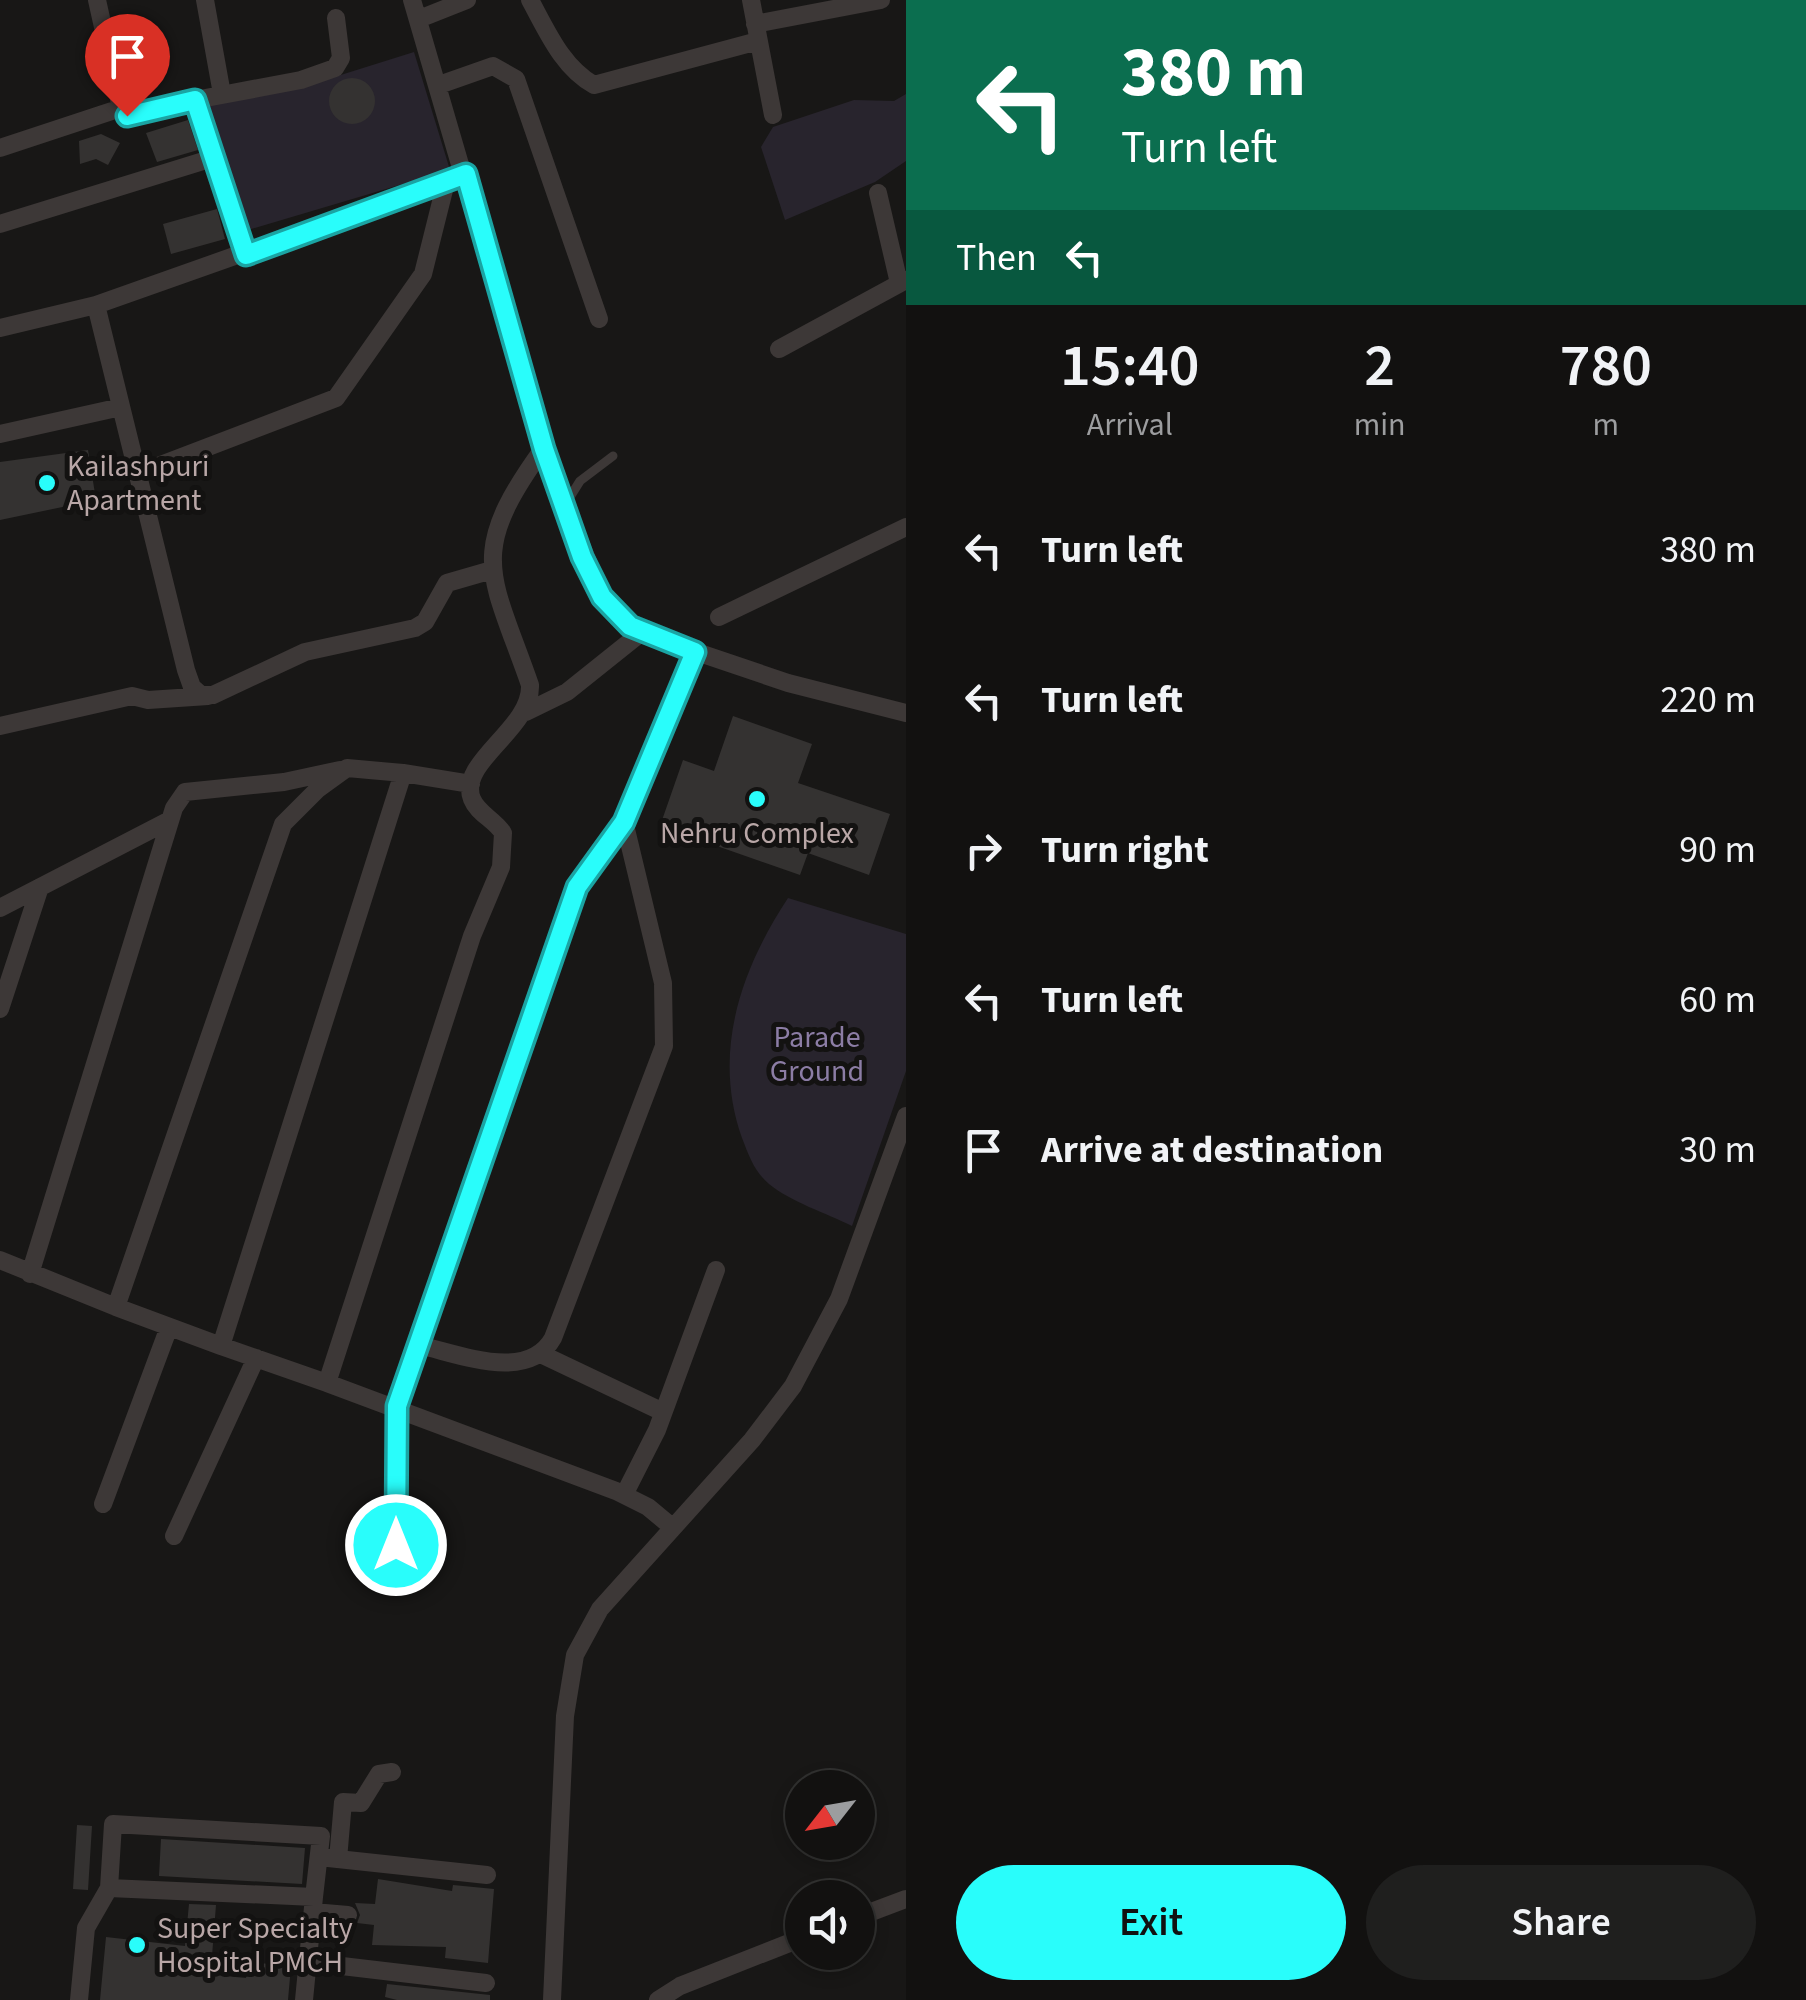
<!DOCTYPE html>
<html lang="en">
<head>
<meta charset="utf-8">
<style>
	:root { --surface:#121110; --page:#1f1f1e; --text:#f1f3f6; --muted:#9c9d9f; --line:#313130; --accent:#29fdfb }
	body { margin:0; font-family:"Source Sans 3",sans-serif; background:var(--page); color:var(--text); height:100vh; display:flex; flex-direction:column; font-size:38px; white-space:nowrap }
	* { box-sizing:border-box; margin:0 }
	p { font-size:32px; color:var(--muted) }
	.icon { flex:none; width:55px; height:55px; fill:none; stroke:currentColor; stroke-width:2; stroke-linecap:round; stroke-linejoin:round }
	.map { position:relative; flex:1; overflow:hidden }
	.details { display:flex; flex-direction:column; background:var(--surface); width:900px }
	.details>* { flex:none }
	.banner { background:#0b6e4f; color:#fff; overflow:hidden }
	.needle { width:65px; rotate:239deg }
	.tools { position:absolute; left:785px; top:1770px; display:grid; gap:20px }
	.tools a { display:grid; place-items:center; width:90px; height:90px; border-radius:50%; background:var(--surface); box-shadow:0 5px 15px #0003,0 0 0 2px var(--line); font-size:50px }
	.pin { position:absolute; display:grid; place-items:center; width:85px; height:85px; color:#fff; margin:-102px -42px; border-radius:50% 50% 50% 0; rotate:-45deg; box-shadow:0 0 10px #0007 }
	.pin .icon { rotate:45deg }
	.me { position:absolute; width:110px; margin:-55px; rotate:0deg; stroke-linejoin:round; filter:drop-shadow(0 0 8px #0008) }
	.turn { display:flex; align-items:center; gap:35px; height:210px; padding:0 50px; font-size:45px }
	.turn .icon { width:130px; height:130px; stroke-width:2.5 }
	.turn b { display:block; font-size:70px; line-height:85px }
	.then { display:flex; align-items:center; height:95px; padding:0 50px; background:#0003; gap:20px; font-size:38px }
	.eta { display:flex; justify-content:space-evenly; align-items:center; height:170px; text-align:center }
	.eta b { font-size:60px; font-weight:600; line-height:70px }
	.primary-button { display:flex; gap:20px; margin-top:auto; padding:20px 50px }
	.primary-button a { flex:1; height:115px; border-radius:60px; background:var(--accent); color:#111; font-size:40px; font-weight:600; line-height:115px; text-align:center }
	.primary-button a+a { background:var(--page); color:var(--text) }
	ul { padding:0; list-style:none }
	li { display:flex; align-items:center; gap:30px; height:150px; padding:0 50px }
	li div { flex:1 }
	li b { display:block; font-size:38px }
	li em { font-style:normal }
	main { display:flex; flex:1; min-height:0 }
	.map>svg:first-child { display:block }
</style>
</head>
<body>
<main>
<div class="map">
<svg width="906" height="2000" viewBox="0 0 906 2000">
	<rect width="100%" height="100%" fill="#181716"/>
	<path fill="#28242d" d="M 414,52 L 450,170 L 248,230 L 203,107 L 312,84 Z
		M 906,94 L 906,161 L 875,182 L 785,220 L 761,147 L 773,127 L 854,100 L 894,101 Z
		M 788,898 L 906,934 L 906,1071 L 852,1226 C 826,1213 791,1202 769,1184 C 754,1171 749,1156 742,1138 C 712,1053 740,971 788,898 Z"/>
	<path fill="#343231" d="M329 101a23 23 0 1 1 46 0a23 23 0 1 1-46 0Z
		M 188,120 L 198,150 L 157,162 L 146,133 Z
		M 101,134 L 120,143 L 108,165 L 96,159 L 80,164 L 79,141 Z
		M 217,209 L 225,239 L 171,254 L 163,224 Z
		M 88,450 L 96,500 L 0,520 L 0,462 Z
		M 733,716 L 812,744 L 798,783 L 890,814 L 869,875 L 808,853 L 800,875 L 660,826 L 683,760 L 714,771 Z
		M 77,1825 L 92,1826 L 88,1890 L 73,1889 Z
		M 161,1839 L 305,1848 L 302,1884 L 159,1876 Z
		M 378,1879 L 452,1891 L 453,1885 L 494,1889 L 488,1963 L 445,1958 L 446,1947 L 372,1945 L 374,1925 L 357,1923 L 360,1915 L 355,1903 L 375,1904 Z
		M 189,1904 L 216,1905 L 212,1956 L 217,1957 L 215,1975 L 246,1978 L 248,1962 L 291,1966 L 288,2000 L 100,2000 L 106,1937 L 185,1946 Z
		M 387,1984 L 490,1995 L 490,2000 L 397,2000 L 385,1997 Z"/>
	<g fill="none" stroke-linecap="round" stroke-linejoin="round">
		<path stroke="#3d3837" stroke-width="9" d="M 565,505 L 580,481 L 613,456"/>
		<path stroke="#3d3837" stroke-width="18" d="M 97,0 L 121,108 L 127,116 L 195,100
			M 205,0 L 222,94
			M 412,0 L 543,449 L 602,597 L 630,626 L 667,642 L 788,683 L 906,713
			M 530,0 C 547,31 562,67 594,85 L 758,41
			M 751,0 L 773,115
			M 419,19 L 467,0
			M 755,24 L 881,0
			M 439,85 L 493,66 L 516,79 L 599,319
			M 0,148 L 121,108
			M 878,193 L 899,283
			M 0,224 L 213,158
			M 246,255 L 195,100 L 301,80 L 335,68 L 341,58 L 336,18
			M 96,305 L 186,670 L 192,687 L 201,695 L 213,695 L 305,652 L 415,628 L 425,622 L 447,583 L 492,570
			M 0,328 L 96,305 L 466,174
			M 779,349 L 906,280
			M 0,434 L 121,407
			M 543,449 C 466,555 491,573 530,685 C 532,729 457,762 472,799 C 478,814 494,819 503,833 L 501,867 L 472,936 L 327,1383 L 616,1491 L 648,1507 L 672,1527
			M 140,473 L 336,398 L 423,274 L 446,182
			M 719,617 L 906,527
			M 526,712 L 567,692 L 642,632
			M 0,726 L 132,696 L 148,700 L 208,696
			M 403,773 L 347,768 L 318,789 L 283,824 L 116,1307 L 221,1346 L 403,773 L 471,784
			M 0,908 L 170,820
			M 0,1009 L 40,887
			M 0,1260 L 116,1307
			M 30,1274 L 174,808 L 185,792 L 284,782 L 340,770
			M 418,1345 C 460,1354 528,1383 553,1338 L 664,1046 L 663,983 L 624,821
			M 221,1346 L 327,1383
			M 543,1355 L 663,1412
			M 624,1495 L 657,1430 L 716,1270
			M 103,1504 L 169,1327
			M 174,1536 L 256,1358
			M 396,1545 L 397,1406 L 577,887 L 624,821 L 695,652
			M 319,1857 L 487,1875
			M 338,1859 L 343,1802 L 361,1803 L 379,1774 L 392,1772
			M 109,1888 L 113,1824 L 321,1836 L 314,1897
			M 313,1912 L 348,1915
			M 858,1917 L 906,1899
			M 308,1962 L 486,1983
			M 79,2000 L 86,1928 L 109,1888 L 314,1897 L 304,2000
			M 552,2000 L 565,1716 L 575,1655 L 600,1609 L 752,1440 L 793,1386 L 839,1299 L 906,1116
			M 658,2000 L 680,1986 L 802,1938"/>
	</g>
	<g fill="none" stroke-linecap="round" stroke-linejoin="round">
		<defs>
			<path id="route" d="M 127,116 L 195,100 L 246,255 L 466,174 L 544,449 L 582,557 L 602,597 L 630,626 L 695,652 L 624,822 L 577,887 L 397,1406 L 396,1545"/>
		</defs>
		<use href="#route" stroke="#1ba4a3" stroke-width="25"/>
		<use href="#route" stroke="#29fdfb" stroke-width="18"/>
	</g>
	<g fill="#29fdfb" stroke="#131211" stroke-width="4">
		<circle cx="47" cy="483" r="10"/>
		<circle cx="757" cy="799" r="10"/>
		<circle cx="137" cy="1945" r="10"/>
	</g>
	<g text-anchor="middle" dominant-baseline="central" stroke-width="10" stroke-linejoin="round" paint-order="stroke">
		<g font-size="30" fill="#b9a7a7" stroke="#131211" text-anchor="start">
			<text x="67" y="466">Kailashpuri<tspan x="67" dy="34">Apartment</tspan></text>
			<text x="757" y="833" text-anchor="middle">Nehru Complex</text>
			<text x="157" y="1928">Super Specialty<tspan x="157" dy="34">Hospital PMCH</tspan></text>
		</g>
		<g font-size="30" fill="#8c7da5" stroke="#131211">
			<text x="817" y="1037">Parade<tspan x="817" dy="34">Ground</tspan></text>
		</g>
	</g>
</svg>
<div class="tools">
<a><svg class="needle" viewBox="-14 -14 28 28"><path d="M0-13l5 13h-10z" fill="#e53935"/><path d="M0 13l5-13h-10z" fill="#9c9d9f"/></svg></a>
<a><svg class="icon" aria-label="sound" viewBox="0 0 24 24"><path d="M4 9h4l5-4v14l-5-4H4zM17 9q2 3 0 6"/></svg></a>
</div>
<div class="pin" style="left:127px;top:116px;background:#d93025"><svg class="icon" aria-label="arrive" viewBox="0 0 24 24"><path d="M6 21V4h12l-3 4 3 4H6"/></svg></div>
<svg class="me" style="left:396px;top:1545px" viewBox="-20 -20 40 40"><circle r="17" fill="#29fdfb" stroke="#fff" stroke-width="3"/><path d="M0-11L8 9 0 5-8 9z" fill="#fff"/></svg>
</div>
<section class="details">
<div class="banner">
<div class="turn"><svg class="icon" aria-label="left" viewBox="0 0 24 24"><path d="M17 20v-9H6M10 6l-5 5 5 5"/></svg><div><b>380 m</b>Turn left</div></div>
<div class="then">Then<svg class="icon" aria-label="left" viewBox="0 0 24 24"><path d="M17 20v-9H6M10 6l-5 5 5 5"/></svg></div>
</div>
<div class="eta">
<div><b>15:40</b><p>Arrival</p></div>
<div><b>2</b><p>min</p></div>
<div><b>780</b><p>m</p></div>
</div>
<ul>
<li><svg class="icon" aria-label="left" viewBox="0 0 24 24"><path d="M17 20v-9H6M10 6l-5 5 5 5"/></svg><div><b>Turn left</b></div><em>380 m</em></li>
<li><svg class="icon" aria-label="left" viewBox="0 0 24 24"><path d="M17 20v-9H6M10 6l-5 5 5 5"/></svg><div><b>Turn left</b></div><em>220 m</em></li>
<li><svg class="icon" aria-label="right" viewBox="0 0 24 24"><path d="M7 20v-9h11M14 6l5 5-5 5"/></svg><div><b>Turn right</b></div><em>90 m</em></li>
<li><svg class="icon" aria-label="left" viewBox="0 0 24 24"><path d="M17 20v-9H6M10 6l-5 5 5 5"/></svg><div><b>Turn left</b></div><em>60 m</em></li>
<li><svg class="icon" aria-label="arrive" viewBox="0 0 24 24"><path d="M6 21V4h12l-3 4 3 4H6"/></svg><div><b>Arrive at destination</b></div><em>30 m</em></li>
</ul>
<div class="primary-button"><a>Exit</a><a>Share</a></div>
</section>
</main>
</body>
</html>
